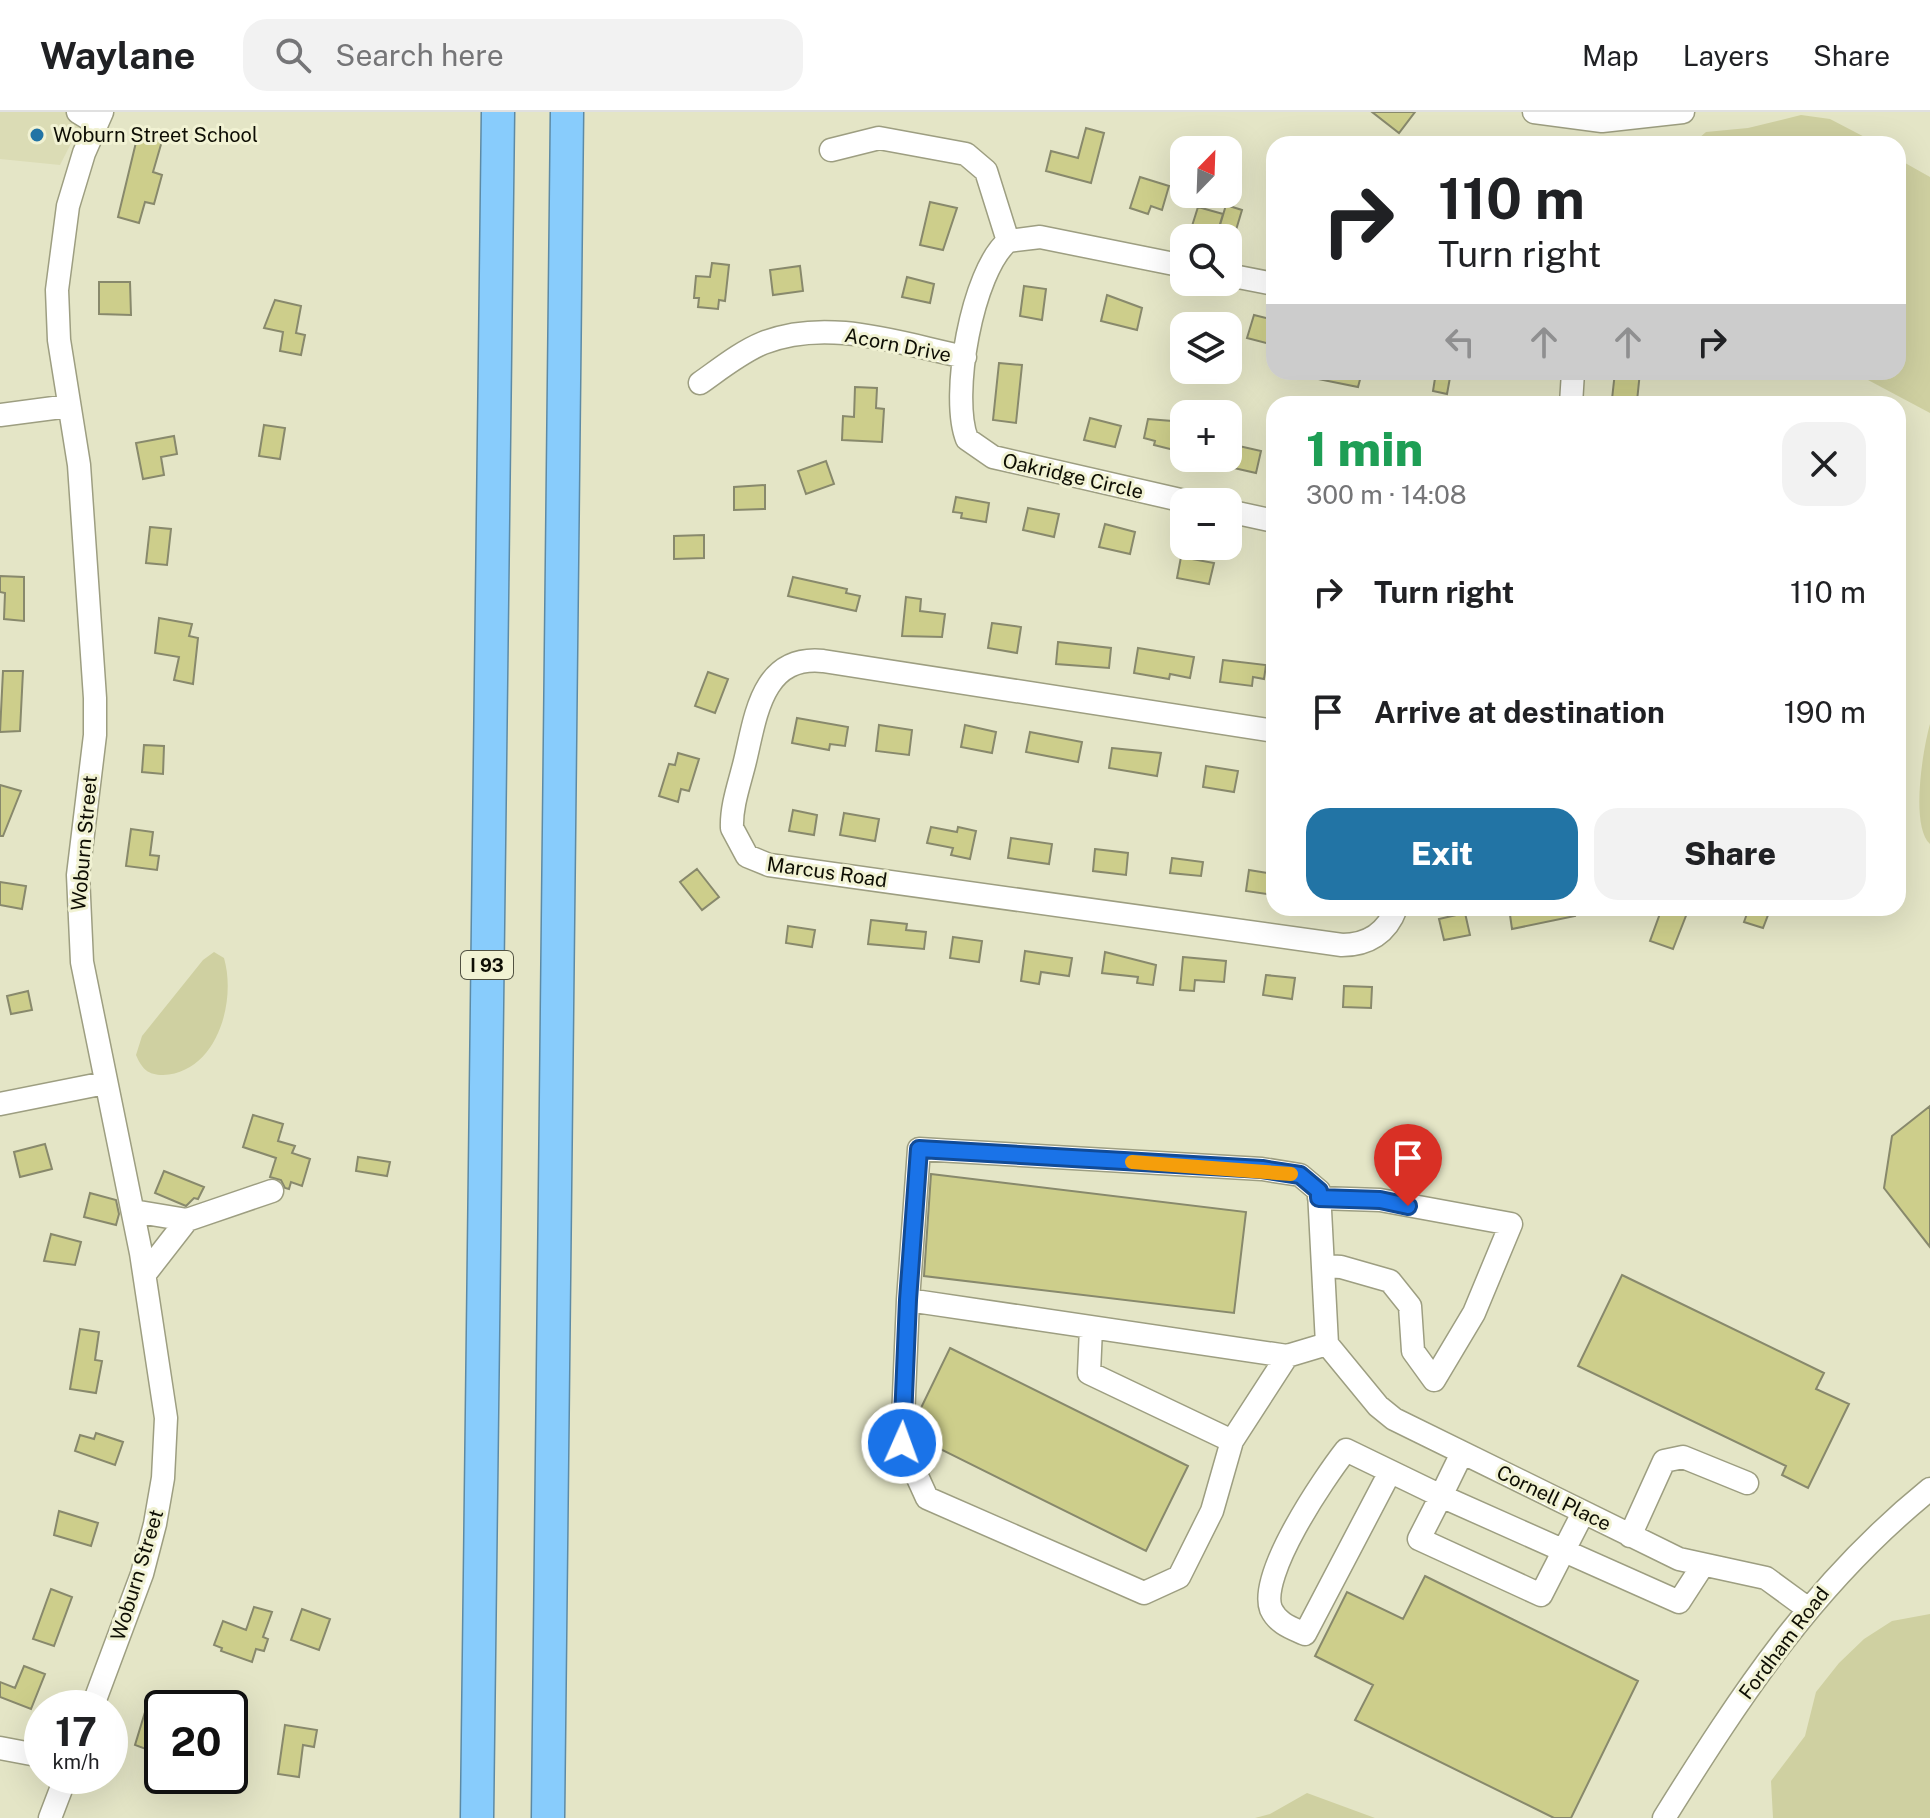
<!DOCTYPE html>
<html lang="en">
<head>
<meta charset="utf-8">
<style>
	:root { --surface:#fff; --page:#f2f2f2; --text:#202124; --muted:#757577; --line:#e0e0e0; --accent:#2274a5 }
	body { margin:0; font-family:"Public Sans",sans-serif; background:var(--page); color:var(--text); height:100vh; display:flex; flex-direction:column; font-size:30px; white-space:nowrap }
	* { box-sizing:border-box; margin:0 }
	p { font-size:26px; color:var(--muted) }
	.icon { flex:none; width:44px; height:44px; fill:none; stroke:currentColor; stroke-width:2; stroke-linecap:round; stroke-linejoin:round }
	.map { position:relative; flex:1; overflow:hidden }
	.details { position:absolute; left:1266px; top:284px; width:640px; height:520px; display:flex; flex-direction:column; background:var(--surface); border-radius:24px; box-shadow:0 8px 32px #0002 }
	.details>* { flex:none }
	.guide { position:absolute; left:1266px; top:24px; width:640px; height:244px; border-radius:24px; box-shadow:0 8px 32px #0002; background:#fff; color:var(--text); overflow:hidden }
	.needle { width:52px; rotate:23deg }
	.fabs { position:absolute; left:1170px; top:24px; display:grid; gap:16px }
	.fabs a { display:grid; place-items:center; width:72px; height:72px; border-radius:16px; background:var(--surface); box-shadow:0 8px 32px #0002; font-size:40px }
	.speed { position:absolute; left:24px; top:1578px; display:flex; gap:16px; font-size:40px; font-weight:700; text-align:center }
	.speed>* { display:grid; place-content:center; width:104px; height:104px; border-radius:50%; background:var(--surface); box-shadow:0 8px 32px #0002; line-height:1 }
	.speed small { font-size:20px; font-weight:400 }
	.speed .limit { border:4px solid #111; border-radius:12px; background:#fff; color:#111 }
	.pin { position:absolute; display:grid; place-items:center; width:68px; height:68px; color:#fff; margin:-82px -34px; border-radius:50% 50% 50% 0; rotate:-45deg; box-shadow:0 0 8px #0007 }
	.pin .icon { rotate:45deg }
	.me { position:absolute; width:88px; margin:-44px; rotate:2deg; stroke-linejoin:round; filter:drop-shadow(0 0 6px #0008) }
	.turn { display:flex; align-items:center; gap:28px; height:168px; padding:0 40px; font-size:36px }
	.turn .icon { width:104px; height:104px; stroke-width:2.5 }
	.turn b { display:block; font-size:56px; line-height:68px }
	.lanes { display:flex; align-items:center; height:76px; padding:0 40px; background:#0003; justify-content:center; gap:40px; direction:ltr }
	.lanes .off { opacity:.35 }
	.round { display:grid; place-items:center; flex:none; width:84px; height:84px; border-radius:24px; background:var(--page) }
	.head { display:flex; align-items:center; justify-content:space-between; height:136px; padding:0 40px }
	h1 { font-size:48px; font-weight:800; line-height:60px; color:#1e9e55 }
	.cta { display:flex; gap:16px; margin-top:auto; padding:16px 40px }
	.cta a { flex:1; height:92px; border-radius:24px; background:var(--accent); color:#fff; font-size:32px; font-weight:800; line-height:92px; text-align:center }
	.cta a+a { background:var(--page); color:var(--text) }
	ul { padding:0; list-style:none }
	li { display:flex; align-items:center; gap:24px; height:120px; padding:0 40px }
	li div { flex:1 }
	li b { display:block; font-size:30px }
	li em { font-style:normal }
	header { display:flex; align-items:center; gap:48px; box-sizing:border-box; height:112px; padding:0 40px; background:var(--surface); border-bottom:2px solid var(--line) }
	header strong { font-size:38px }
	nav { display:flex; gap:44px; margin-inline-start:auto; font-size:28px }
	.search { width:560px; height:72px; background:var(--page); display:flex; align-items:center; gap:20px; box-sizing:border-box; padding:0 28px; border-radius:24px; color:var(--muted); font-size:30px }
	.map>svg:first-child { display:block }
</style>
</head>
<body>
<header>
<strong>Waylane</strong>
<div class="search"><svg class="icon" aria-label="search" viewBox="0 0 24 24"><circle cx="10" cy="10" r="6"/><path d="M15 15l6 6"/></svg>Search here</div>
<nav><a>Map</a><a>Layers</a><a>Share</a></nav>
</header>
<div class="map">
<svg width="1930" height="1706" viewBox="0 0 1930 1706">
	<rect width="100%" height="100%" fill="#e4e5c6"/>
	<path fill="#dbdcb5" d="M 0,0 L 87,0 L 60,53 L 0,47 Z"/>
	<path fill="#cfd0a1" d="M 1801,3 L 1830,7 L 1878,32 L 1692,32 L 1706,20 L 1748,16 Z
		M 1898,47 L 1930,65 L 1930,301 L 1853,260 L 1898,260 Z
		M 1930,612 L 1930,732 C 1910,713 1923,637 1930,612 Z
		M 214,840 L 224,846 C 237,891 216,961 163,963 C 148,963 142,957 136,943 L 142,924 L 203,848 Z
		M 1930,1502 L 1930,1706 L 1773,1706 L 1771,1669 L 1805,1624 L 1816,1580 L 1839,1551 L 1864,1527 L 1892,1509 Z
		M 1307,1681 L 1375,1706 L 1255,1706 L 1270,1702 Z"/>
	<path fill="#cdce8b" stroke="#88896c" stroke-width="2" d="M 1372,0 L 1415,0 L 1399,21 Z
		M 1086,16 L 1104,21 L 1091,71 L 1046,59 L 1051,39 L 1078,46 Z
		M 138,22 L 162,29 L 153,60 L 162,63 L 154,92 L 145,90 L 139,111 L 118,105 Z
		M 1140,65 L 1169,74 L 1162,98 L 1151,94 L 1148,102 L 1130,96 Z
		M 930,90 L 957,96 L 943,138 L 920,133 Z
		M 1226,93 L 1242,98 L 1236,118 L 1220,113 Z
		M 1198,95 L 1223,102 L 1217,122 L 1192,114 Z
		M 712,151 L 729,153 L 725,189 L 719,188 L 718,197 L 698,195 L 699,186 L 694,186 L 696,164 L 710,165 Z
		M 800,154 L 803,179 L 773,183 L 770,158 Z
		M 907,165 L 934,172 L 930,191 L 902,185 Z
		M 99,170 L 130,170 L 131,203 L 99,202 Z
		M 1024,174 L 1046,177 L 1042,208 L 1020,204 Z
		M 1107,183 L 1142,196 L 1137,218 L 1101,209 Z
		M 275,188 L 301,194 L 296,221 L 305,223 L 301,243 L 280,239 L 283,220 L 264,216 Z
		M 1254,203 L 1274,208 L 1274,233 L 1247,226 Z
		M 999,251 L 1022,253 L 1016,311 L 993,308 Z
		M 1319,260 L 1362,260 L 1358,275 L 1318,267 Z
		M 1436,260 L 1451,260 L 1447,282 L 1433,279 Z
		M 1615,260 L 1640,260 L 1637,289 L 1612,287 Z
		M 855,275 L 877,276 L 876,296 L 884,297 L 882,330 L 842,328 L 843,304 L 854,305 Z
		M 1090,306 L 1121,314 L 1115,335 L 1084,328 Z
		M 1148,307 L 1184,310 L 1182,340 L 1154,333 L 1155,329 L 1144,326 Z
		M 264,313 L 285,316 L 280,347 L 259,344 Z
		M 174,324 L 177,342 L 161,345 L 164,363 L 143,367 L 136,331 Z
		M 1230,332 L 1261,339 L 1256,361 L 1225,354 Z
		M 826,349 L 834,372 L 806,382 L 798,359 Z
		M 765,373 L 765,397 L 734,398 L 734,375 Z
		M 956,385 L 989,391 L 986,410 L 961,406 L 962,401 L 953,400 Z
		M 1028,396 L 1059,402 L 1054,425 L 1023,418 Z
		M 1105,412 L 1135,420 L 1130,442 L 1099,435 Z
		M 150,415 L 171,417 L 167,453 L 146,451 Z
		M 704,423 L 704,446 L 674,447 L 674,424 Z
		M 1181,445 L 1214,451 L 1209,472 L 1177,466 Z
		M 0,464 L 24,465 L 24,509 L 4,507 L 5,481 L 0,480 Z
		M 793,465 L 847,477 L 846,481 L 860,484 L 856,499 L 788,484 Z
		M 906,485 L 921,487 L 920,499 L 945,502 L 942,525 L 902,524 Z
		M 159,506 L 192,512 L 189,524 L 198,526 L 193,572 L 174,568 L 179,545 L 155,541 Z
		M 992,511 L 1021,515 L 1017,541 L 988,536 Z
		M 1058,530 L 1111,536 L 1109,556 L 1056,552 Z
		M 1138,536 L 1194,545 L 1190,566 L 1170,562 L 1169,567 L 1134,561 Z
		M 1223,548 L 1266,553 L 1264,567 L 1253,565 L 1252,574 L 1220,570 Z
		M 3,559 L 23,559 L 20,619 L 0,620 Z
		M 708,560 L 728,567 L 715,601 L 695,594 Z
		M 797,606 L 848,615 L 845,634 L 830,632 L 829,638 L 792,631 Z
		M 879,613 L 912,618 L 909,643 L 876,639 Z
		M 965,613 L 996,620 L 992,641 L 961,635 Z
		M 1030,620 L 1082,630 L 1078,650 L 1026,640 Z
		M 144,633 L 164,634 L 163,662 L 142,660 Z
		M 1112,636 L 1161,641 L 1157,664 L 1109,656 Z
		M 678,641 L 699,647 L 689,679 L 681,677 L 678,690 L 659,684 L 669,652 L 675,653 Z
		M 1206,654 L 1238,659 L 1234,680 L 1203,675 Z
		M 0,673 L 21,679 L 3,724 L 0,724 Z
		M 793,698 L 817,703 L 814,723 L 789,719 Z
		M 844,701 L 879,707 L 875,729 L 840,723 Z
		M 931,715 L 957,720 L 958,715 L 976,719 L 970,747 L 951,743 L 953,736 L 927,731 Z
		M 131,717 L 153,720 L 150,743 L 159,744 L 157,758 L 126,754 Z
		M 1011,726 L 1052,732 L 1049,752 L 1008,746 Z
		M 1095,737 L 1128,741 L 1126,763 L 1093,759 Z
		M 1172,746 L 1203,750 L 1201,764 L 1170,761 Z
		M 697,757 L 719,785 L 702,798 L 680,770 Z
		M 1249,758 L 1274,762 L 1274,783 L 1246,779 Z
		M 0,770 L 26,774 L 22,797 L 0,793 Z
		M 1515,796 L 1574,796 L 1575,804 L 1512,817 L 1510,803 L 1516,802 Z
		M 1662,796 L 1689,796 L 1673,837 L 1650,829 Z
		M 1749,796 L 1768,803 L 1763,816 L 1744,810 Z
		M 1465,801 L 1470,823 L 1444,828 L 1439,807 Z
		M 871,808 L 907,812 L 906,818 L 926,820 L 924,837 L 868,832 Z
		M 788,814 L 815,818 L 812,835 L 786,831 Z
		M 953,825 L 982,829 L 979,850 L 950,846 Z
		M 1025,839 L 1072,846 L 1069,864 L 1041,860 L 1039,872 L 1021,869 Z
		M 1105,840 L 1156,853 L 1153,873 L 1137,871 L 1138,865 L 1102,861 Z
		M 1183,845 L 1226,849 L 1224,870 L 1195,868 L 1194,879 L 1180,878 Z
		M 1266,863 L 1295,866 L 1292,887 L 1263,883 Z
		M 1344,874 L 1372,875 L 1371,896 L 1343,895 Z
		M 28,879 L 32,898 L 11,902 L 7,884 Z
		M 1930,994 L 1930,1135 L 1884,1076 L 1892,1024 Z
		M 253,1003 L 283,1012 L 278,1029 L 295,1034 L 292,1041 L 310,1047 L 302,1074 L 291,1070 L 289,1077 L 285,1076 L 281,1068 L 270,1065 L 276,1046 L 243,1035 Z
		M 45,1032 L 52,1057 L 20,1065 L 14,1040 Z
		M 358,1045 L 390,1050 L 387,1064 L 356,1059 Z
		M 164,1059 L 204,1075 L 198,1087 L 194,1086 L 186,1094 L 155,1081 Z
		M 931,1062 L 1246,1100 L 1234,1201 L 924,1164 Z
		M 90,1081 L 116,1088 L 119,1102 L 116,1113 L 84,1105 Z
		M 51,1122 L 81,1130 L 75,1153 L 44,1149 Z
		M 1622,1163 L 1824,1261 L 1816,1277 L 1849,1292 L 1808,1376 L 1782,1363 L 1786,1354 L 1578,1254 Z
		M 80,1217 L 99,1220 L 95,1248 L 102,1249 L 96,1281 L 70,1277 Z
		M 950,1236 L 1188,1354 L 1146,1439 L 918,1326 L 919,1300 Z
		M 96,1321 L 123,1330 L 115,1353 L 75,1339 L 80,1323 L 94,1327 Z
		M 59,1399 L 98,1411 L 91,1434 L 54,1423 Z
		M 1425,1464 L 1638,1569 L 1571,1706 L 1554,1706 L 1355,1608 L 1373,1573 L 1315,1544 L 1347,1480 L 1403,1507 Z
		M 51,1477 L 72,1485 L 54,1534 L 33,1527 Z
		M 254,1495 L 272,1500 L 263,1525 L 268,1527 L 264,1539 L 256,1537 L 252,1550 L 221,1539 L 222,1536 L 214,1533 L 223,1509 L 246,1518 Z
		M 302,1497 L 330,1507 L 319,1538 L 291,1528 Z
		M 24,1554 L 45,1562 L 31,1597 L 0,1585 L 0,1570 L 15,1576 Z
		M 149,1587 L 162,1592 L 162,1643 L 135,1633 Z
		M 285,1613 L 317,1618 L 314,1635 L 303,1633 L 299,1665 L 278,1662 Z"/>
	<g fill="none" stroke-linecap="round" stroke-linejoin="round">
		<defs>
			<path id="minor" d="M 78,0 L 96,11
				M 1534,0 L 1602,9 L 1683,0
				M 831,38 L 879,26 L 966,42 L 986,59 L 1008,129
				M 1184,154 L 1040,125 L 1008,129 C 972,159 950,285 967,327 L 993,345 L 1189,390
				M 1228,163 L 1274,172
				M 700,271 C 720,257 741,240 763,231 C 828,205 901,232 965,245
				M 1571,292 L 1573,260
				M 0,303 L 69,294
				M 1228,399 L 1274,409
				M 1274,619 L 823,549 C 762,543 756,603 745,649 C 740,670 731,694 732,716 L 747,744 L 769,753 L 1342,833 C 1368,833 1387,821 1396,796
				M 0,992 L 105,971
				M 919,1037 L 1262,1057 L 1300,1063 L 1319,1079 L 1327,1232 L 1287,1244 L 908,1188 Z
				M 1319,1086 L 1380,1088 L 1511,1112 L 1474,1201 L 1434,1268 L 1413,1239 L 1410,1194 L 1390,1169 L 1341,1155 L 1323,1154
				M 133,1099 L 187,1108
				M 145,1162 L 187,1108 L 272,1079
				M 908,1188 L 902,1331 L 927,1386 L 1144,1481 L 1179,1465 L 1212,1399 L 1232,1329
				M 1091,1216 L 1089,1261 L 1232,1329 L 1287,1244
				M 1327,1232 L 1378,1294 L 1394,1307 L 1679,1447 L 1766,1466 L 1807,1496
				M 1462,1341 L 1441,1384 L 1679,1490 L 1703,1453
				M 1390,1360 L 1305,1522 C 1292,1516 1278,1512 1271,1497 C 1258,1463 1324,1366 1346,1338 L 1441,1384 L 1419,1427 L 1541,1483 L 1583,1401
				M 1630,1424 L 1664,1349 L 1683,1345 L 1747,1371
				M 92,1596 L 142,1462 L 155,1412 L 163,1366 L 166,1306 L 141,1141 L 82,850 L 78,763 L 95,623 L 95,586 L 79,353 L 59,228 L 57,178 L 68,94 L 84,41 L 102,0
				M 0,1636 L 42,1644
				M 50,1706 L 66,1664
				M 1664,1706 C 1742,1581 1814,1471 1930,1377"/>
			<path id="highway" d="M 477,1706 L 498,0
				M 548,1706 L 567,0"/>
		</defs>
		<use href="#minor" stroke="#9d9e81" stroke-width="25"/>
		<use href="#highway" stroke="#5d8aa5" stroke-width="35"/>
		<use href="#minor" stroke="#fff" stroke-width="22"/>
		<use href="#highway" stroke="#88ccfc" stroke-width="32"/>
	</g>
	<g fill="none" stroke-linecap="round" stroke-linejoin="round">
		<defs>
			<path id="route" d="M 902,1331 L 908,1188 L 919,1037 L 1262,1057 L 1300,1063 L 1319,1079 L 1319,1086 L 1380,1088 L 1408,1094"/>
		</defs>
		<use href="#route" stroke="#114b97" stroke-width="20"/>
		<use href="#route" stroke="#1a73e8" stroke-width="14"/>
		<path stroke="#f59e0b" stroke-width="14" d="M 1132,1050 L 1291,1062"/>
	</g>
	<circle fill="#2274a5" stroke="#f1f2d3" stroke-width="3" cx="37" cy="23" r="8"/>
	<g text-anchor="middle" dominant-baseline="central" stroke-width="6" stroke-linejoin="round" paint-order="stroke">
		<rect fill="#f1f2d3" stroke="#525242" stroke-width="2" x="461" y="839" width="52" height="28" rx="6"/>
		<g font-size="18" font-weight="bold" fill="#0e0e04">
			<text x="487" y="853">I 93</text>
		</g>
		<g font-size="20" fill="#0e0e04" stroke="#f1f2d3" text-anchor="start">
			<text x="53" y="23">Woburn Street School</text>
		</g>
		<g font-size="20" fill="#0e0e04" stroke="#f1f2d3">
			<text transform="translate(898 233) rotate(11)">Acorn Drive</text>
			<text transform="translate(1073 364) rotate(13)">Oakridge Circle</text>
			<text transform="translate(84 731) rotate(-85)">Woburn Street</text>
			<text transform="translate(827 760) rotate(8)">Marcus Road</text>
			<text transform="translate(1554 1386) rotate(26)">Cornell Place</text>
			<text transform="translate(137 1463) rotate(-73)">Woburn Street</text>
			<text transform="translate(1784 1531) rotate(-53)">Fordham Road</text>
		</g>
	</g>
</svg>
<div class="fabs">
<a><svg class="needle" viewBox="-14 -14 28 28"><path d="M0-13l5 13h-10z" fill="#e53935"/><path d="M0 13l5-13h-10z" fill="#757577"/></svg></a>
<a><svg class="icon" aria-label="search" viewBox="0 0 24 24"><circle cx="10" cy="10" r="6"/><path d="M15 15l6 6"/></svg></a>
<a><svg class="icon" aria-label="layers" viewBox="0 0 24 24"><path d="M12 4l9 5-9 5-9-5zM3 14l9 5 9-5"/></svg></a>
<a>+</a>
<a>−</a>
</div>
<div class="speed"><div>17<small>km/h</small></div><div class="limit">20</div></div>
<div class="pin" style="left:1408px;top:1094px;background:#d93025"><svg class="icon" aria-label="arrive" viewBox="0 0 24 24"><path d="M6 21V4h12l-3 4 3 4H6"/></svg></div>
<svg class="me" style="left:902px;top:1331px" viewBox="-20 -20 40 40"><circle r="17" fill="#1a73e8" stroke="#fff" stroke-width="3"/><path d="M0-11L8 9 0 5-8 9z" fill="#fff"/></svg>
<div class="guide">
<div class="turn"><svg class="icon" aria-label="right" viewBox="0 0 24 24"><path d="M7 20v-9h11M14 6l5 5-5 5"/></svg><div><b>110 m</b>Turn right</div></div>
<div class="lanes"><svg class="icon off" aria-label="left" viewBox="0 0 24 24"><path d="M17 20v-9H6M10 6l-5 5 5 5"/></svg><svg class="icon off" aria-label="ahead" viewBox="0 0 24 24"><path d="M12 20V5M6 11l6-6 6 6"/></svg><svg class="icon off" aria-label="ahead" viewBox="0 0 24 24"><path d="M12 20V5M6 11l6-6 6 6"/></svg><svg class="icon" aria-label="right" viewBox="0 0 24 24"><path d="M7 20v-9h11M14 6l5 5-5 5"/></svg></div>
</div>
<section class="details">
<div class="head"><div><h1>1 min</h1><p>300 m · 14:08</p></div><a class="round"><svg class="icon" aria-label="close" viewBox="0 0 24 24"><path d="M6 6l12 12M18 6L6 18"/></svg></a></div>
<ul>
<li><svg class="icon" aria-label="right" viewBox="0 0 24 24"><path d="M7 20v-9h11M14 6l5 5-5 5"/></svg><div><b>Turn right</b></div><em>110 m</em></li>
<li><svg class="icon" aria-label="arrive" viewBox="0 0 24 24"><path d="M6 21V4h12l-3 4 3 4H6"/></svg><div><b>Arrive at destination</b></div><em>190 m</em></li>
</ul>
<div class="cta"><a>Exit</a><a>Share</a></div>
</section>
</div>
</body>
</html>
